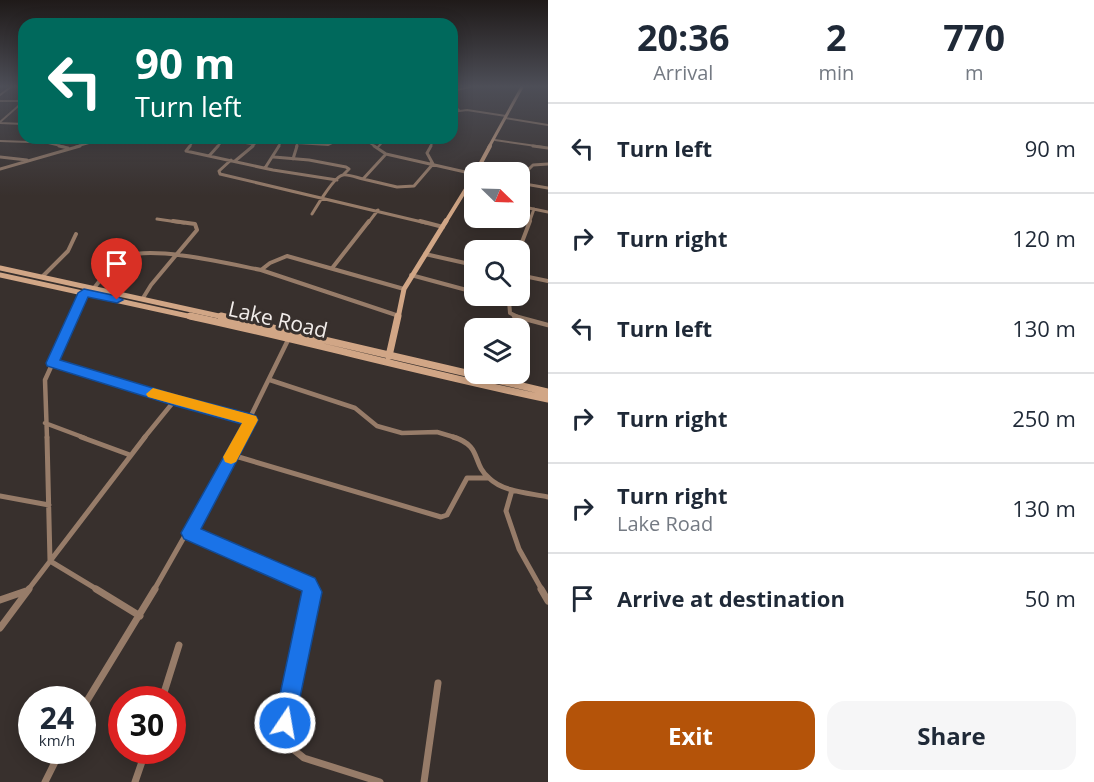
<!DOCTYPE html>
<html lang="en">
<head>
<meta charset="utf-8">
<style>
	:root { --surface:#fff; --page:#f6f6f7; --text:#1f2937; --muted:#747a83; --line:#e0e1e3; --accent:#b45309 }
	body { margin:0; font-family:"Open Sans",sans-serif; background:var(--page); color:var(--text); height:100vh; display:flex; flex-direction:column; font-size:22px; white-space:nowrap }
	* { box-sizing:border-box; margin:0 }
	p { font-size:20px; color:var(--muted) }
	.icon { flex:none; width:33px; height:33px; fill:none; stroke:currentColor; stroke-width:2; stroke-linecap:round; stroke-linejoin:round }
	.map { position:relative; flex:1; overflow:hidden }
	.side { display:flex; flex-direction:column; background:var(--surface); width:546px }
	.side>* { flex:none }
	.top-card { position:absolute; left:18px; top:18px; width:440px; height:126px; border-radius:18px; box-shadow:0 3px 15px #0003; background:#00695c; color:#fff; overflow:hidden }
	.needle { width:39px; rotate:113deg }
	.fabs { position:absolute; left:464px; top:162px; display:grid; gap:12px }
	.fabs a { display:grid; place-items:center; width:66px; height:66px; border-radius:12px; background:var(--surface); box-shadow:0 3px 15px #0003; font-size:30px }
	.speed { position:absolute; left:18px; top:686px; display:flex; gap:12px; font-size:30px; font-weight:700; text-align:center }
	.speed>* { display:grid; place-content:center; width:78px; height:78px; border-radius:50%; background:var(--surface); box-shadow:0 3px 15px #0003; line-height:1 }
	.speed small { font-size:15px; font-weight:400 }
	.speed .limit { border:9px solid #d22; background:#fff; color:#111 }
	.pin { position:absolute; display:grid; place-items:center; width:51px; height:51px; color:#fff; margin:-62px -26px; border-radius:50% 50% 50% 0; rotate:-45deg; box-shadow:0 0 6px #0007 }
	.pin .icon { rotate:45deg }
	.me { position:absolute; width:66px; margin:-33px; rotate:12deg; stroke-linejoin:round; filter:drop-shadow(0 0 4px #0008) }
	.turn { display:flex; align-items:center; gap:21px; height:126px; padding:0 18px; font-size:27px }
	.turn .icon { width:78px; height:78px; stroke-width:2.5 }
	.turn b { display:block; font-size:42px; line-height:51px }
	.eta { display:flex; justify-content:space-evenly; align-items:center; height:102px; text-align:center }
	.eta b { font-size:36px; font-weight:700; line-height:42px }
	.action { display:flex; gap:12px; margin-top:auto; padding:12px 18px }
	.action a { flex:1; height:69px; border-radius:18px; background:var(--accent); color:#fff; font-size:24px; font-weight:700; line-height:69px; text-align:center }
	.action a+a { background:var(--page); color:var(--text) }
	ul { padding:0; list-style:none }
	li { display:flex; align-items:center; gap:18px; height:90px; padding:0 18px; border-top:2px solid var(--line) }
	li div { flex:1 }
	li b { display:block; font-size:22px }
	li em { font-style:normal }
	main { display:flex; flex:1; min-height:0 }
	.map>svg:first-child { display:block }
</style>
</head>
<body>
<main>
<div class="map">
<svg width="548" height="782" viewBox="0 0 548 782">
	<rect width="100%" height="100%" fill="#38302d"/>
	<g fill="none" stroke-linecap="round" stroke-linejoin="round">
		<path stroke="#977c69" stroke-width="2" d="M 452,91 L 470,87
			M 452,93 L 456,95 L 455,107 L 459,110
			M 0,95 L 11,87
			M 0,101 L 24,101
			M 452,112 L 467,110 L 506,116
			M 452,118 L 452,122
			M 505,118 L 548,125
			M 0,122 L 24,101
			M 0,123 L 24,124
			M 362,138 L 376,147
			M 223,140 L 253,144
			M 495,140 L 543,147
			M 0,141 L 29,142 L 55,138
			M 44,142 L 65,147
			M 297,143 L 328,145 L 342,138
			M 75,147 L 106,138
			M 189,147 L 196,138
			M 217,147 L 225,138
			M 251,147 L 262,138
			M 278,147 L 281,142
			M 296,147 L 299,138
			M 378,147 L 386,138
			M 430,147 L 435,138"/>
		<path stroke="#977c69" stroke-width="3" d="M 59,146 L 68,148
			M 190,146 L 186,151 L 273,170 L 337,180
			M 374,146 L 386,154 L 474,174
			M 533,146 L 548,148
			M 209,156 L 218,146
			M 0,157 L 27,160
			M 274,157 L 309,160 L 346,167 L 349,169 L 343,175
			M 293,159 L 297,146
			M 231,160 L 219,171 L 220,174 L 426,223
			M 235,161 L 253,146
			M 265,168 L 279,146
			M 0,169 L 80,146
			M 529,169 L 533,165 L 548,164
			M 363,179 L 397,187 L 414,186 L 433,164 L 427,153 L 431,146
			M 519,183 L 548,188
			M 464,194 L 474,196
			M 519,206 L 548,212
			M 312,214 C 317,206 334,176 343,175 C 349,174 358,178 363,179 L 386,154
			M 157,219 L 184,223
			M 368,223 L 378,210
			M 529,223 L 534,209"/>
		<path stroke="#977c69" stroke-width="4" d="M 420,221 L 443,227
			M 519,250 L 530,221
			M 425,254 L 474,265
			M 333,267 L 369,221
			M 261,270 L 399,316
			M 411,275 L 474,292
			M 519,275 L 548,281
			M 42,277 L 68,251 L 76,234
			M 94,288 C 103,277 113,261 127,256 C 156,246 230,264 261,270 L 270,263 L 287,256 L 404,289
			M 488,296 L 509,301 L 510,313 L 520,318
			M 143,298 L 151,285 L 197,230 L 195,224 L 173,221
			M 73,318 L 84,293"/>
		<path stroke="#977c69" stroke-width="4.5" d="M 514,316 L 548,325
			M 52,363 L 251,420
			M 270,380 L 355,408 L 377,426 L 402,433 L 437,432 L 457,438
			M 45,423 L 85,438
			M 47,438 L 45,380 L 74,316
			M 144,438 L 175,400
			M 240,438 L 289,338"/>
		<path stroke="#977c69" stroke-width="5" d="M 47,437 L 50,561 L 98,590
			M 81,437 L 130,455
			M 453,437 C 483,446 471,463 489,478 C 503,492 529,493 548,497
			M 232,455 L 441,517 L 447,515 L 467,478 L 488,478
			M 512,490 L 506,511 L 519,549 L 542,590
			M 0,496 L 49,505
			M 190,533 L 309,584 L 312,590
			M 28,590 L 145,437
			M 154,590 L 241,437"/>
		<path stroke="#977c69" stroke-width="7" d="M 96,589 L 140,616
			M 311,589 L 313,592 L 285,723 L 289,746 L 304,758 L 380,782
			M 541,589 L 548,601
			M 0,600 L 26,591
			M 0,628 L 29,589
			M 162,699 L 179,645
			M 82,709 L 155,589
			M 45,782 L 61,750
			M 135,782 L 146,750
			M 424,782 L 438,683"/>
		<path stroke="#d1a686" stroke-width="3" d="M 489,147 L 522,87"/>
		<path stroke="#d1a686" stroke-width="4" d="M 476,172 L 490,146
			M 445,223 L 474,176"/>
		<path stroke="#d1a686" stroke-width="5" d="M 0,268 L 228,318
			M 0,275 L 197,318
			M 398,318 L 404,289 L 446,221"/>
		<path stroke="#d1a686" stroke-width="7" d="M 190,316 C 310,342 428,374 548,399
			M 221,316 L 548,392
			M 389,356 L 398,316"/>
	</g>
	<linearGradient id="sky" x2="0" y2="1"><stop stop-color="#1f1a19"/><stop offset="0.44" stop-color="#4d4e57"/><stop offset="1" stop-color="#4d4e57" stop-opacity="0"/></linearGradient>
	<rect width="548" height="196" fill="url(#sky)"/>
	<path fill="#1a73e8" stroke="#114b97" stroke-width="1.5" d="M 84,289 L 117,296 L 123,300 L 117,303 L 88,297 L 60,360 L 176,395 L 251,414 L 256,416 L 258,420 L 201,529 L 315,578 L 322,592 L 293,731 L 285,734 L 277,731 L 274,723 L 302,591 L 184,539 L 181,533 L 242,424 L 176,406 L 47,366 L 46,363 L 78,293 Z"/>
	<path fill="#f59e0b" d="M 153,388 L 256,416 L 258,420 L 236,462 L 231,464 L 225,462 L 223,457 L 242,423 L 148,397 L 146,394 Z"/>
	<g text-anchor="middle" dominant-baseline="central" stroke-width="6" stroke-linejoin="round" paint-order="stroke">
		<g font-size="21" fill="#f1ecea" stroke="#38302d">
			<text transform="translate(278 319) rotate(13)">Lake Road</text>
		</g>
	</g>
</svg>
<div class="fabs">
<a><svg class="needle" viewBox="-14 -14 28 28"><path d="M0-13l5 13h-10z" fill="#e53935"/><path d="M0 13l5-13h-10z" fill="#747a83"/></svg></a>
<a><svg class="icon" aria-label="search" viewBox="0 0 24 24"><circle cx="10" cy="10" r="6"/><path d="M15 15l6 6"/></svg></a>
<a><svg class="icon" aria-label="layers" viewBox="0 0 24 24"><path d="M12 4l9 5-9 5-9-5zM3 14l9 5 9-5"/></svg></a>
</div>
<div class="speed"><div>24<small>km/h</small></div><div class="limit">30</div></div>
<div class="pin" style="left:117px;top:300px;background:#d93025"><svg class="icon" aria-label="arrive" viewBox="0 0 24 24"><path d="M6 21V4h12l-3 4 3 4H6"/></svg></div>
<svg class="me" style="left:285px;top:723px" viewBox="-20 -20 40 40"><circle r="17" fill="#1a73e8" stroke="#fff" stroke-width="3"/><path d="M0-11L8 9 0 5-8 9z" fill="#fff"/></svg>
<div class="top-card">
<div class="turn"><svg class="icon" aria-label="left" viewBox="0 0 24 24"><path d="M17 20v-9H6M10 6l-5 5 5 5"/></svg><div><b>90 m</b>Turn left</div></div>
</div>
</div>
<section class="side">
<div class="eta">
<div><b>20:36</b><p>Arrival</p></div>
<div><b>2</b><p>min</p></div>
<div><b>770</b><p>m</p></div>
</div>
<ul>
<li><svg class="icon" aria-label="left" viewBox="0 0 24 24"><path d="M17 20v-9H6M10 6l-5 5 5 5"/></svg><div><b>Turn left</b></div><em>90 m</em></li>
<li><svg class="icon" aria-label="right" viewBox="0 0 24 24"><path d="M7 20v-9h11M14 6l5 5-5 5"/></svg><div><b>Turn right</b></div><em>120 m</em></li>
<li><svg class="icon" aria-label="left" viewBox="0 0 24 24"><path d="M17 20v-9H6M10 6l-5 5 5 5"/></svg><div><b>Turn left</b></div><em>130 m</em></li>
<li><svg class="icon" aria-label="right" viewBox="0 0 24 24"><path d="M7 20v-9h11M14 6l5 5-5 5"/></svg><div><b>Turn right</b></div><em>250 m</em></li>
<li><svg class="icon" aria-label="right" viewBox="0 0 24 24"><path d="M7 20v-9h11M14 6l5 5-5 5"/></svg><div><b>Turn right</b><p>Lake Road</p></div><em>130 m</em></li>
<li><svg class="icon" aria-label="arrive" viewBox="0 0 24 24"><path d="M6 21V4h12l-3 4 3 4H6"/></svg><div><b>Arrive at destination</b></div><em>50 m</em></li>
</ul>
<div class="action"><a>Exit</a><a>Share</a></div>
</section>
</main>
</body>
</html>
